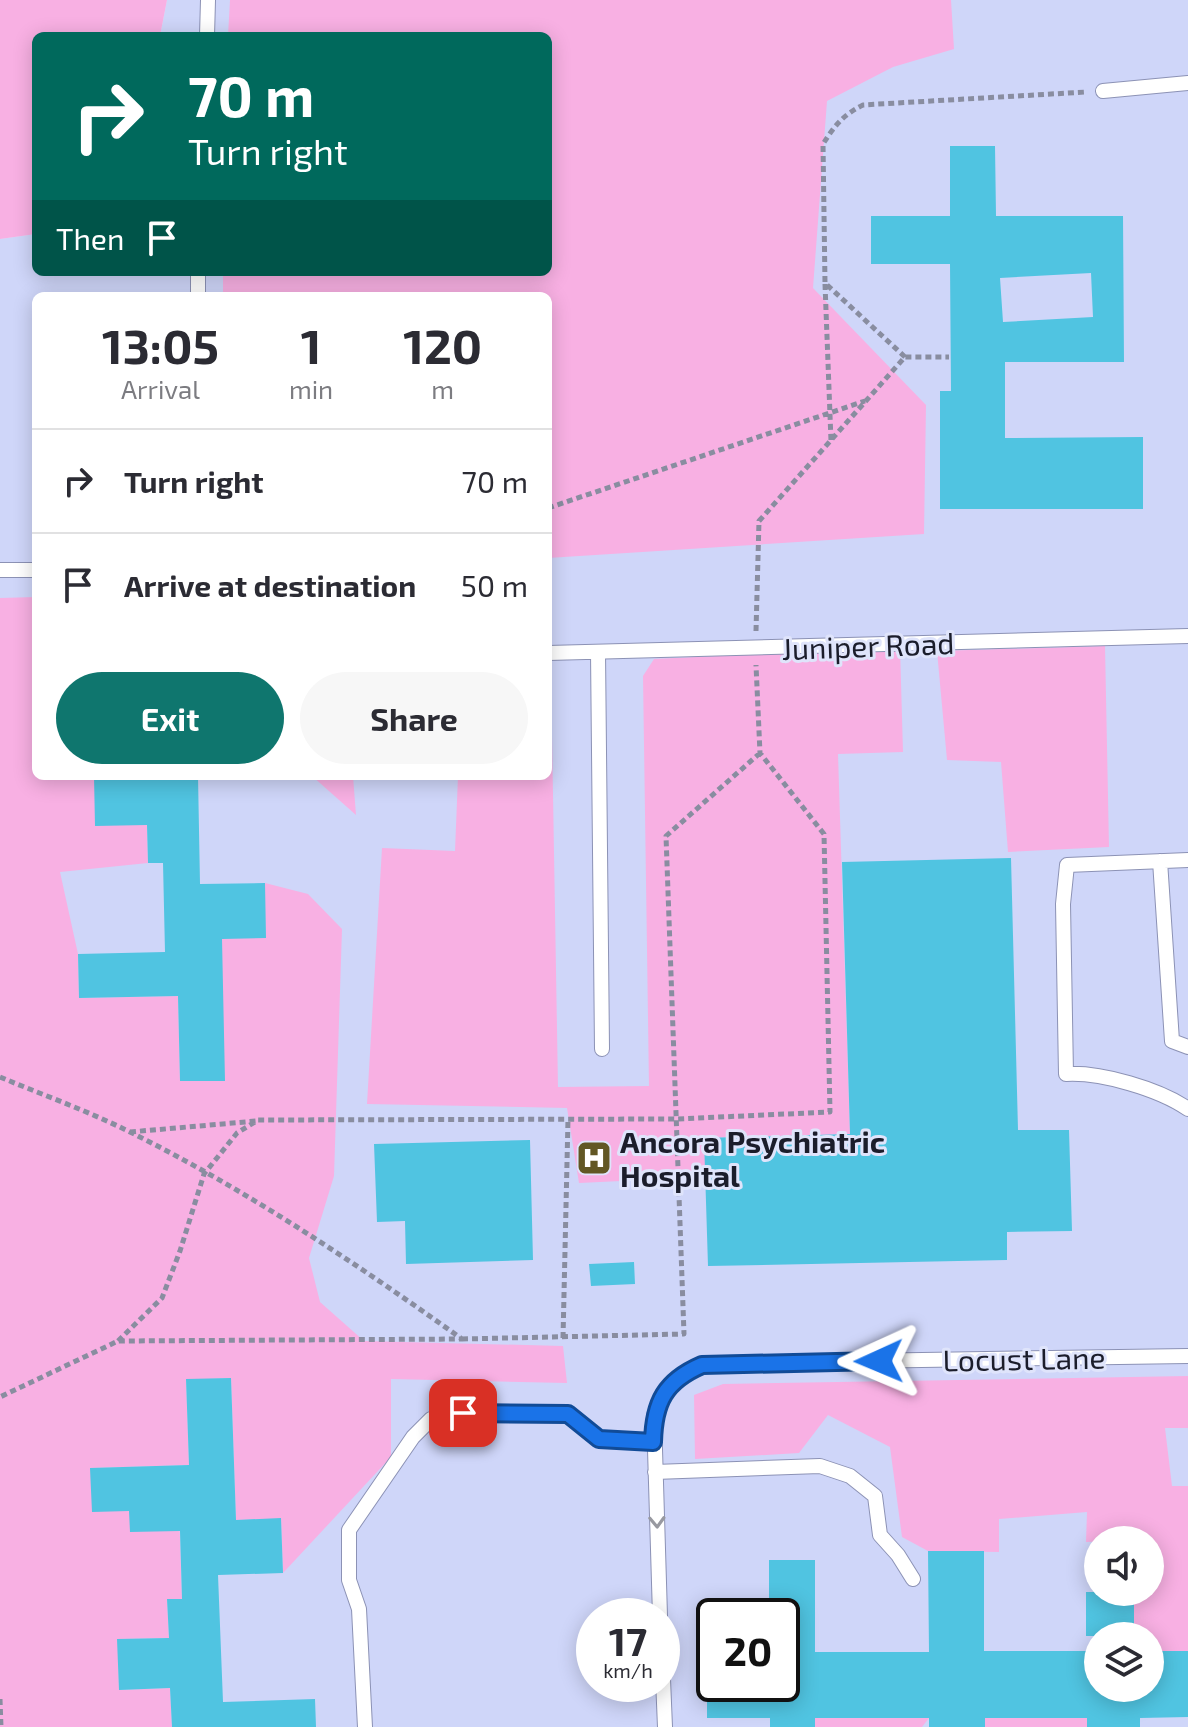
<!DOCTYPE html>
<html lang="en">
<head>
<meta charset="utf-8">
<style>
	:root { --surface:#fff; --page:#f7f7f7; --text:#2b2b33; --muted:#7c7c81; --line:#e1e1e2; --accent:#0f766e }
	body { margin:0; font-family:"Exo 2",sans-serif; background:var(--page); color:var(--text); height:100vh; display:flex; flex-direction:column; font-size:30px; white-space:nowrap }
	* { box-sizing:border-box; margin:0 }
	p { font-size:26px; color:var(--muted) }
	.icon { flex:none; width:44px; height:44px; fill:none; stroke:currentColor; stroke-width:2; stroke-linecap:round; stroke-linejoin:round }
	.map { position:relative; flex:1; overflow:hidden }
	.side { position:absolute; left:32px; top:292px; width:520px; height:488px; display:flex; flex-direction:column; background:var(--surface); border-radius:12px; box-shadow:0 4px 20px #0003 }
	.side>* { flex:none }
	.banner { position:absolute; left:32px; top:32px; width:520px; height:244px; border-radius:12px; box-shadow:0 4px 20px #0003; background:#00695c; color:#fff; overflow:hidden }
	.tools { position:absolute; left:1084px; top:1526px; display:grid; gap:16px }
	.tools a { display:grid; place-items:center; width:80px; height:80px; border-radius:50%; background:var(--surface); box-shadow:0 4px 20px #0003; font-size:40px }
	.speed { position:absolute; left:576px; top:1598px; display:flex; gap:16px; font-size:40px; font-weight:700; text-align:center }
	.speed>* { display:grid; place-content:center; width:104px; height:104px; border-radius:50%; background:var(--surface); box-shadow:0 4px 20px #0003; line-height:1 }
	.speed small { font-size:20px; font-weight:400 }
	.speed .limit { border:4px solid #111; border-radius:12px; background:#fff; color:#111 }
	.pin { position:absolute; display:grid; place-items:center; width:68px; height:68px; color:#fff; margin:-34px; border-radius:16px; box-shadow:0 4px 12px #0006 }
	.me { position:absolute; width:88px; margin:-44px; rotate:269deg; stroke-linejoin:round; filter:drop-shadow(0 0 6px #0008) }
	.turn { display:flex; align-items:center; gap:28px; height:168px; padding:0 24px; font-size:36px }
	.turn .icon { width:104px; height:104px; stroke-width:2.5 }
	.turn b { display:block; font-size:56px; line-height:68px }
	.then { display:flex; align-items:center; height:76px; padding:0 24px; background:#0003; gap:16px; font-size:30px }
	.eta { display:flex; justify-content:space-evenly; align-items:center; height:136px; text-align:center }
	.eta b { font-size:48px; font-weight:700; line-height:56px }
	.button { display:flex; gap:16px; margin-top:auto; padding:16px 24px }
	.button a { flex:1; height:92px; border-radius:48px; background:var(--accent); color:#fff; font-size:32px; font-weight:700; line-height:92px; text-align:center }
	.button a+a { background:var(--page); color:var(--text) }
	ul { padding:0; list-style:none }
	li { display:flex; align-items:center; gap:24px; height:104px; padding:0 24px; border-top:2px solid var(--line) }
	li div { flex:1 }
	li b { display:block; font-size:30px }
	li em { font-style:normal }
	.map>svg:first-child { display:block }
</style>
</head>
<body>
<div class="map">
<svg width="1188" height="1727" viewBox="0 0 1188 1727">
	<rect width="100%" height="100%" fill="#dfe4fb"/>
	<path fill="#cfd6f9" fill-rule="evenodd" d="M 167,0 L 1188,0 L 1188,1727 L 0,1727 L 0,239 L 36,234 L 36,272 L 548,272 L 548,36 L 160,36 ZM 36,296 L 548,296 L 548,776 L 36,776 ZM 1098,1540 L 1150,1540 L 1150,1592 L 1098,1592 ZM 594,1616 L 662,1616 L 662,1684 L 594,1684 ZM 714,1616 L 782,1616 L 782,1684 L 714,1684 ZM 1098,1636 L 1150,1636 L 1150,1688 L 1098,1688 Z"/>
	<path fill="#f8b0e3" d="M 0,0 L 167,0 L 160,36 L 36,36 L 36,234 L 0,239 Z
		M 230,0 L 951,0 L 954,49 L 893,67 L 827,101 L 813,288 L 926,405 L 924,534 L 548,558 L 548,296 L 223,296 L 223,272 L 548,272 L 548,36 L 228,36 Z
		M 36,597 L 36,776 L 94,776 L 147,825 L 148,863 L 60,872 L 78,954 L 79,998 L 178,996 L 180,1081 L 224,1081 L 221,939 L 265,883 L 308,894 L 342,929 L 334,1176 L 309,1258 L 320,1302 L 364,1341 L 563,1346 L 567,1383 L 391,1379 L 391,1457 L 283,1573 L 281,1519 L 236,1520 L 231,1378 L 186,1380 L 189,1465 L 91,1468 L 179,1509 L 182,1599 L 167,1600 L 169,1638 L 118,1639 L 119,1690 L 170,1688 L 172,1727 L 0,1727 L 0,598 Z
		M 1105,646 L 1109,847 L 1008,852 L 1001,762 L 947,760 L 937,651 Z
		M 900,647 L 903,752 L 838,754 L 850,1134 L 705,1138 L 705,1177 L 579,1183 L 567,1108 L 367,1104 L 382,848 L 455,851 L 458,776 L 548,776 L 548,677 L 551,677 L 558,1087 L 649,1086 L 643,676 L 654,659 Z
		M 312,776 L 353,776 L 356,815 Z
		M 1188,1376 L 1188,1428 L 1165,1428 L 1172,1486 L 1188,1486 L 1188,1651 L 1150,1651 L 1150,1636 L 1134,1636 L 1134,1592 L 1150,1592 L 1150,1540 L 1086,1542 L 1087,1512 L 999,1519 L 999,1552 L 928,1551 L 902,1537 L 890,1447 L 828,1415 L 799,1453 L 695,1459 L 694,1395 L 723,1384 Z
		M 815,1718 L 929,1718 L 922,1727 L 815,1727 Z
		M 985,1718 L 1087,1718 L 1087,1727 L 985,1727 Z"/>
	<path fill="#50c4e1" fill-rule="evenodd" d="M 950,146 L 995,146 L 996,216 L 1123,216 L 1124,362 L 1005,362 L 1005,438 L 1143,437 L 1143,509 L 940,509 L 940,391 L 951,391 L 950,264 L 871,264 L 871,216 L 950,216 ZM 1091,273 L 1093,317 L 1003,322 L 1000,278 Z
		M 94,776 L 198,776 L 200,884 L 265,883 L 266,938 L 222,939 L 225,1081 L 180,1081 L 178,996 L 79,998 L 78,954 L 165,952 L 163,863 L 148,863 L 147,825 L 95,826 Z
		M 1011,858 L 1018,1130 L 1069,1130 L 1072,1231 L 1007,1232 L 1007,1260 L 708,1266 L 704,1138 L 850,1134 L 842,862 Z
		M 530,1140 L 533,1260 L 406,1264 L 405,1221 L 377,1222 L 374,1144 Z
		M 634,1262 L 635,1284 L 591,1286 L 589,1264 Z
		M 231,1378 L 236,1520 L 281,1518 L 283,1573 L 218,1575 L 223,1702 L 315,1699 L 316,1727 L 172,1727 L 170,1688 L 119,1690 L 117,1639 L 169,1638 L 167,1599 L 182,1599 L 180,1531 L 130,1532 L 129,1511 L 92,1512 L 90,1468 L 189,1465 L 186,1379 Z
		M 928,1551 L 984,1551 L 984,1651 L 1098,1651 L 1098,1688 L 1150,1688 L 1150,1651 L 1188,1651 L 1188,1717 L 1140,1718 L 1140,1727 L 1087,1727 L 1087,1718 L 985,1718 L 985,1727 L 929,1727 L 929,1718 L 815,1718 L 815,1727 L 770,1727 L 770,1718 L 707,1718 L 707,1684 L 782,1684 L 782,1616 L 769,1616 L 769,1560 L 815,1560 L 815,1652 L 929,1652 Z
		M 1086,1592 L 1134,1592 L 1134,1636 L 1086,1636 Z"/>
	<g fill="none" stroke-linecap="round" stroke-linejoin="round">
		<defs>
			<path id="service" d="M 207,36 L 208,0
				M 1103,91 L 1188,83
				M 198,296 L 198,272
				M 0,570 L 36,570
				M 598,652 L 602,1049
				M 548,653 L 1188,636
				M 1188,860 L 1067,865 L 1063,904 L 1066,1074 C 1101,1072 1159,1089 1188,1109
				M 1160,861 L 1172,1041 L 1188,1047
				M 655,1472 L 820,1466 L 850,1476 L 875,1496 L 880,1535 L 898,1555 L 913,1579
				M 660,1616 L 654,1416 C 666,1382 688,1366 724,1363 L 1188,1356
				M 662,1655 L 665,1727
				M 365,1727 L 359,1609 L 349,1580 L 349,1530 L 413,1437 L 431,1419 L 463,1413 L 568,1414 L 599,1439 L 653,1442"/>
		</defs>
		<use href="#service" stroke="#8c92b5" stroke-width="16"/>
		<path stroke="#898da0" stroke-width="5" stroke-dasharray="6 4" stroke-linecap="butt" d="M 825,284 L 831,441
			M 905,357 L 825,283 L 823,144 C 835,125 843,115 863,105 L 1086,92
			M 548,508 L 865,401
			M 756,631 L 759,521 L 905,357 L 949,357
			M 0,1077 C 43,1095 88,1111 130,1132 C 245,1189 357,1264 462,1339 L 118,1341 L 0,1397
			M 130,1132 L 256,1121
			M 563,1338 L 568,1119
			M 462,1339 L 684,1334 L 666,836 L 760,753
			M 118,1341 L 162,1298 L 180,1251 L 204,1174 L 237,1133 L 258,1120 L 676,1119 L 830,1112 L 824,834 L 760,753 L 756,665
			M 0,1699 L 1,1727"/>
		<use href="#service" stroke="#fff" stroke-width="14"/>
	</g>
	<defs><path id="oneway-chevron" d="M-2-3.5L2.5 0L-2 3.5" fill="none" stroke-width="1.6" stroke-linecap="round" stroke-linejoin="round" transform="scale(2)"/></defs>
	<use stroke="#9899a0" href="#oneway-chevron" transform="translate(657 1522) rotate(88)"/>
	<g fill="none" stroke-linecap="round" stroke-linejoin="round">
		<defs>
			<path id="route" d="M 463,1413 L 568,1414 L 599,1439 L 653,1442 C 654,1402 665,1381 702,1365 L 879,1361"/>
		</defs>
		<use href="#route" stroke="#114b97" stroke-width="20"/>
		<use href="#route" stroke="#1a73e8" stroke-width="14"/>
	</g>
	<defs>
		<symbol id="hospital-square" viewBox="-11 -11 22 22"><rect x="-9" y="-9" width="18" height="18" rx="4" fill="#625724" stroke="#dfe4fb"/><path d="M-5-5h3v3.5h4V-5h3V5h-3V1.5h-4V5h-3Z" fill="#fff"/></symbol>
	</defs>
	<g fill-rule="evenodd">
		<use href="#hospital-square" x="574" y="1138" width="40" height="40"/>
	</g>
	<g text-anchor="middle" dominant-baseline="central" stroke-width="6" stroke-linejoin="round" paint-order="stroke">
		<g font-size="30" fill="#1b1d2b" stroke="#dfe4fb">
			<text transform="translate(868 645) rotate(-2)">Juniper Road</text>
			<text transform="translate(1024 1358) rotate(-1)">Locust Lane</text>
		</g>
		<g font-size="30" font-weight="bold" fill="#1b1d2b" stroke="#dfe4fb" text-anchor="start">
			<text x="620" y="1141">Ancora Psychiatric<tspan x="620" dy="34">Hospital</tspan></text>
		</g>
	</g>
</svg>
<div class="tools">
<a><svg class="icon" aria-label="sound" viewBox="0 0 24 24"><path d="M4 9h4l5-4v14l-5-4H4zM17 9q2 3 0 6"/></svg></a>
<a><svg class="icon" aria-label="layers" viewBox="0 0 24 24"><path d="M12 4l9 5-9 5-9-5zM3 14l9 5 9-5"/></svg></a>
</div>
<div class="speed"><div>17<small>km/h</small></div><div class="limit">20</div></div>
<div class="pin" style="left:463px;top:1413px;background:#d93025"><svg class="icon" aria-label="arrive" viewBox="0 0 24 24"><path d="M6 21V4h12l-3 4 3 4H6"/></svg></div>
<svg class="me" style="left:879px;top:1361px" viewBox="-20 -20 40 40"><path d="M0-17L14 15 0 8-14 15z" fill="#1a73e8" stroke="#fff" stroke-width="4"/></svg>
<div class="banner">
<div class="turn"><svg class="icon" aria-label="right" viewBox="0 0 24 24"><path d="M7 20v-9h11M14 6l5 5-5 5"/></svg><div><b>70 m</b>Turn right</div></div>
<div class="then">Then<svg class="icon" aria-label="arrive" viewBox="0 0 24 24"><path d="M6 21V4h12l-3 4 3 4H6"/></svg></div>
</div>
<section class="side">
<div class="eta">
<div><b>13:05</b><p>Arrival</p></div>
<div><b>1</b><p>min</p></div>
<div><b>120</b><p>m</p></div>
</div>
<ul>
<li><svg class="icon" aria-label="right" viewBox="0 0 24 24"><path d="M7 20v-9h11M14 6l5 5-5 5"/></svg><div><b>Turn right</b></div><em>70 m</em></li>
<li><svg class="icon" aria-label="arrive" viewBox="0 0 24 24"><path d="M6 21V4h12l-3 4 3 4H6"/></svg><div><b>Arrive at destination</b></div><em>50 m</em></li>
</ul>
<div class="button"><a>Exit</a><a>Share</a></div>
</section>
</div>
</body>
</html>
